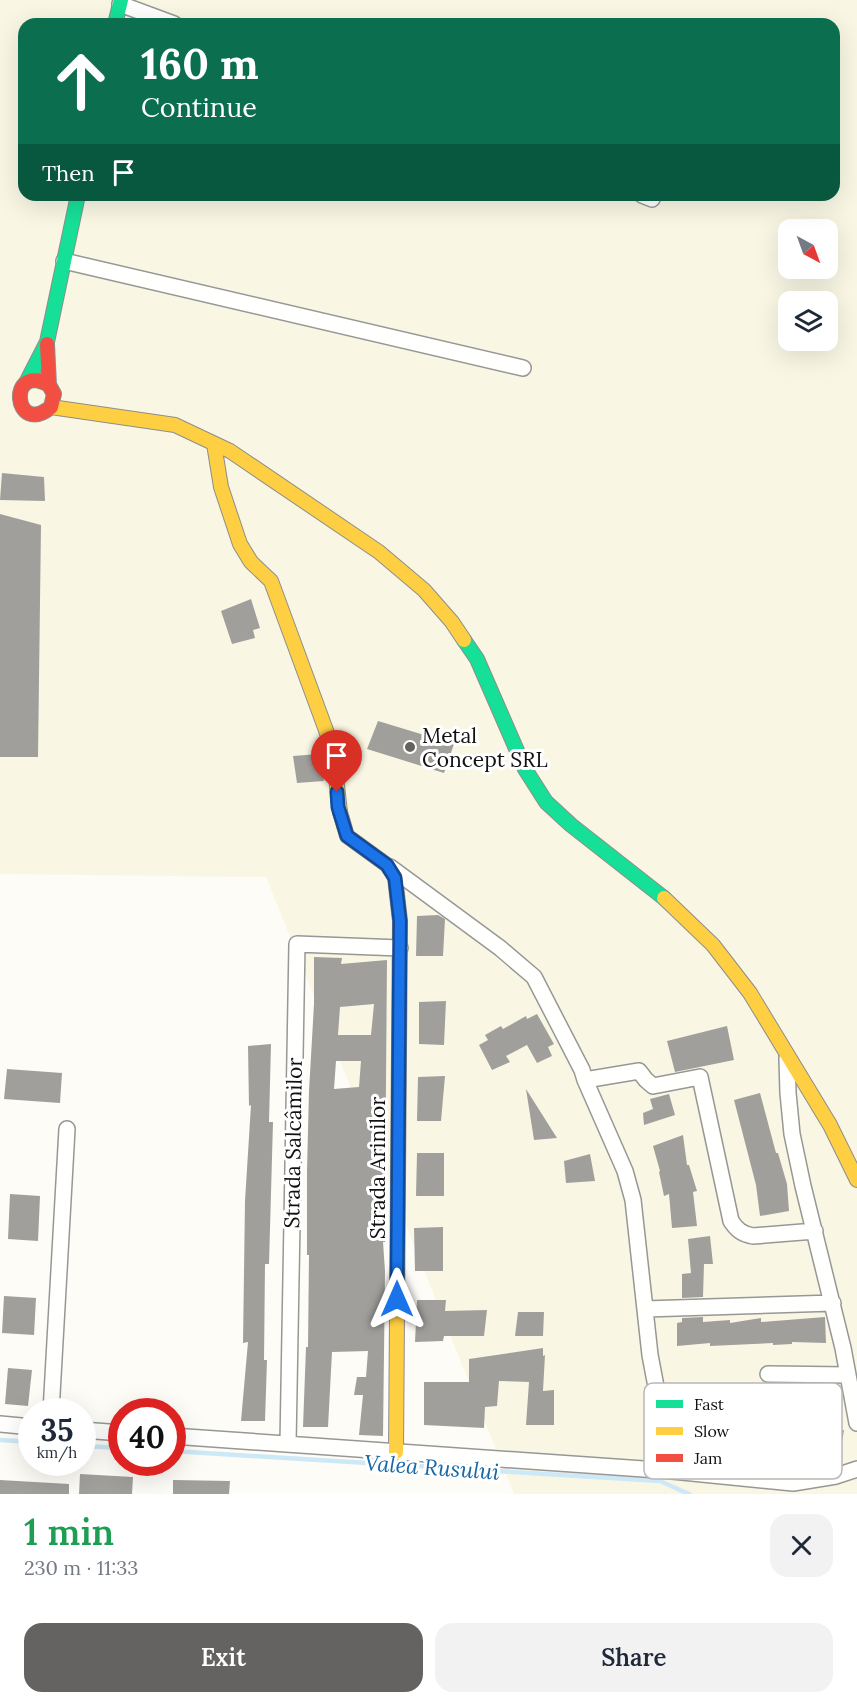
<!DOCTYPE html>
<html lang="en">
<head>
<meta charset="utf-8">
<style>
	:root { --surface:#fff; --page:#f2f2f3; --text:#1f2937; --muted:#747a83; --accent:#646362 }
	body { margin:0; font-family:Lora,serif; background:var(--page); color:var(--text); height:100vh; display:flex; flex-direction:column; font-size:22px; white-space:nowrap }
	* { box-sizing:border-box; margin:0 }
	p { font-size:20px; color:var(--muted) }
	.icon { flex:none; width:33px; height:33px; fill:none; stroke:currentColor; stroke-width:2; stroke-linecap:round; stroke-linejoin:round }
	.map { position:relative; height:1494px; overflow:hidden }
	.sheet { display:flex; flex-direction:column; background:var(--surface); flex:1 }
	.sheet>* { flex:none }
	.top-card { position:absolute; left:18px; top:18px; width:822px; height:183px; border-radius:18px; box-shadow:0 6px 24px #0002; background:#0b6e4f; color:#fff; overflow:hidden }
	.needle { width:39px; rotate:139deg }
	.buttons { position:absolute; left:778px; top:219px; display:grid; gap:12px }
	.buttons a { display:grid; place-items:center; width:60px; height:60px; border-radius:12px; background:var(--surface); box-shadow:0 6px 24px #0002; font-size:30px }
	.speed { position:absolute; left:18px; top:1398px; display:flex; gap:12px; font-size:30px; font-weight:700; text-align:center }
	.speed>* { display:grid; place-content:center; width:78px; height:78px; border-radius:50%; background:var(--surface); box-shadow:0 6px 24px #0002; line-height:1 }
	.speed small { font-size:15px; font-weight:400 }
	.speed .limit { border:9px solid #d22; background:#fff; color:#111 }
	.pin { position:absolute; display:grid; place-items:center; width:51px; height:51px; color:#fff; margin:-62px -26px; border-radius:50% 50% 50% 0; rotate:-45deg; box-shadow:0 0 6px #0007 }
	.pin .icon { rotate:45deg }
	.me { position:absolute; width:66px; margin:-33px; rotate:0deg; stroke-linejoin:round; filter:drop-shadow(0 0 4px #0008) }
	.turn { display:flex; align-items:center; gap:21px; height:126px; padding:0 24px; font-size:27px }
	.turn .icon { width:78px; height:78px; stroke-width:2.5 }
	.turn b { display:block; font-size:42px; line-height:51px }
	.then { display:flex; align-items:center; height:57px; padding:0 24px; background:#0003; gap:12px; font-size:22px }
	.round { display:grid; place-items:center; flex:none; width:63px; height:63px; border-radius:18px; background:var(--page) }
	.overview { display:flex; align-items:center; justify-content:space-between; height:102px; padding:0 24px }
	h1 { font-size:36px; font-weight:600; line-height:45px; color:#1e9e55 }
	.cta { display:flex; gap:12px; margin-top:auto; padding:12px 24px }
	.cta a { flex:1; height:69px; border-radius:18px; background:var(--accent); color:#fff; font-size:24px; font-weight:600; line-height:69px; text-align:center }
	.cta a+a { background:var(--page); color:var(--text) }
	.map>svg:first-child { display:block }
</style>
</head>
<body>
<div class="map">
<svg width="857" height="1494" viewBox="0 0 857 1494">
	<rect width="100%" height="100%" fill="#fdfcf7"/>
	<path fill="#f9f7e4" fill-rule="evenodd" d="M 0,0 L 857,0 L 857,1494 L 514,1494 L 266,877 L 0,874 ZM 24,24 L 834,24 L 834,195 L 24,195 ZM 789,230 L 828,230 L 828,268 L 789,268 ZM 789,302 L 828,302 L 828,340 L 789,340 Z"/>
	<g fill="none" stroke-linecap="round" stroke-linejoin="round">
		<path stroke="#cde8f7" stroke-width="4.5" d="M 0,1440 L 32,1442
			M 82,1446 L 122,1448
			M 172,1451 L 660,1481 L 689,1494"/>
	</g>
	<path fill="#a19f9c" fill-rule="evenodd" d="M 2,473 L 44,477 L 45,501 L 0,500 Z
		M 0,514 L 41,525 L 38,757 L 0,757 Z
		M 251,599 L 260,628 L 253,630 L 255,638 L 232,644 L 221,611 Z
		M 378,721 L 454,744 L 444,773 L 367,749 Z
		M 318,754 L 324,781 L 297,783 L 293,756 Z
		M 438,915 L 445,919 L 443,956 L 416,956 L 417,916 Z
		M 314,957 L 342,958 L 341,964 L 387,960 L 385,1204 L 383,1204 L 385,1235 L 385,1242 L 383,1242 L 385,1271 L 383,1436 L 359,1435 L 363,1395 L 354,1395 L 357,1377 L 366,1377 L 368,1351 L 332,1352 L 328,1427 L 303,1427 L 306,1347 L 308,1347 L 309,1255 L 307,1255 L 307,1171 L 309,1091 L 314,1004 ZM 374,1004 L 371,1035 L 338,1035 L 340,1007 ZM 336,1061 L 361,1061 L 359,1087 L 334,1089 Z
		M 446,1001 L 444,1045 L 419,1044 L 419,1002 Z
		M 537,1014 L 554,1044 L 548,1047 L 552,1056 L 537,1063 L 527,1045 L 506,1056 L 510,1062 L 492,1070 L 479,1045 L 488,1040 L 485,1035 L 501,1026 L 503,1029 L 526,1016 L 527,1019 Z
		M 727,1026 L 734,1060 L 675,1072 L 667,1041 Z
		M 271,1044 L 269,1122 L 273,1122 L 269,1264 L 265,1264 L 264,1360 L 267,1360 L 265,1421 L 241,1421 L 248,1342 L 243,1343 L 245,1201 L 251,1105 L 249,1106 L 248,1046 Z
		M 7,1069 L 62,1073 L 60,1103 L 4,1099 Z
		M 445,1076 L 441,1121 L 417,1121 L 418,1077 Z
		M 526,1089 L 557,1138 L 534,1140 Z
		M 760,1093 L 776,1153 L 778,1153 L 787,1184 L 789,1211 L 760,1216 L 756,1185 L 734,1100 Z
		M 669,1094 L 675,1115 L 644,1125 L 643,1113 L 653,1109 L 650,1099 Z
		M 683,1135 L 687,1165 L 689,1165 L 697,1191 L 693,1192 L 697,1226 L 672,1228 L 669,1194 L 664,1196 L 659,1172 L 660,1171 L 653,1146 Z
		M 417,1153 L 444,1153 L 444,1196 L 416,1196 Z
		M 590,1154 L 595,1181 L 566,1183 L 564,1161 Z
		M 10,1194 L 40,1196 L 38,1241 L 8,1239 Z
		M 443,1227 L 443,1271 L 415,1271 L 414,1228 Z
		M 710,1236 L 713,1264 L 704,1264 L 703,1297 L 682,1298 L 682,1274 L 691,1273 L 688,1239 Z
		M 4,1296 L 36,1298 L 34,1335 L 2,1333 Z
		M 417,1300 L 446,1300 L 445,1311 L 487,1310 L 484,1336 L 444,1336 L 443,1341 L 415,1342 Z
		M 518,1312 L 544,1312 L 543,1336 L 515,1336 Z
		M 703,1317 L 703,1322 L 730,1320 L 730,1323 L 761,1318 L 761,1322 L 825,1317 L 826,1343 L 792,1342 L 792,1344 L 773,1345 L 773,1343 L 710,1346 L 710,1343 L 677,1346 L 677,1323 L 682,1322 L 682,1318 Z
		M 543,1348 L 543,1356 L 545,1355 L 543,1391 L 554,1390 L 554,1425 L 526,1425 L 529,1382 L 499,1381 L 497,1406 L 485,1407 L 484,1428 L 424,1425 L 424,1382 L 469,1382 L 469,1359 Z
		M 8,1368 L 32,1370 L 28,1406 L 5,1404 Z
		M 809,1394 L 810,1404 L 834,1399 L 839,1430 L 844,1430 L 840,1455 L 803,1450 L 803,1455 L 780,1454 L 782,1423 L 755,1425 L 751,1401 L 771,1397 L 772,1404 Z
		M 80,1474 L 133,1477 L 132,1494 L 79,1494 Z
		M 0,1480 L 69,1484 L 69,1494 L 0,1494 Z
		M 173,1480 L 230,1481 L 229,1494 L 173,1494 Z"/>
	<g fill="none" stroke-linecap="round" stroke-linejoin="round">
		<defs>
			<path id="street" d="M 120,4 L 174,24
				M 642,195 L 652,199
				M 64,261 L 523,368
				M 390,867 L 500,948 L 534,977 L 582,1070 L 585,1080
				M 787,1058 L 788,1093 L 792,1134 L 803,1186 L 843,1348 L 857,1423
				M 645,1309 L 833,1303
				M 768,1374 L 848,1375
				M 51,1412 L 67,1129
				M 0,1424 L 32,1427
				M 82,1430 L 122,1433
				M 172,1436 L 672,1471 L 793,1483 L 836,1476 L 857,1469
				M 288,1444 L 297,944 L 400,948
				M 672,1471 L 650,1355 L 633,1200 L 625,1171 L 585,1080 L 639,1071 L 646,1080 L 653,1086 L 700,1077 L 731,1221 C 737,1230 742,1234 753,1236 L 815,1231"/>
			<path id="fast" d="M 115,24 L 121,0
				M 27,381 L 47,342 L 78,195
				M 464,640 L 477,659 L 525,769 L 546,802 L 571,825 L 664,898"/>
			<path id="slow" d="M 51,407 L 175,425 L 230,451 L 379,552 L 424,590 L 452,622 L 464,640
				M 214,444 L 221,487 L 240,544 L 251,562 L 271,581 L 327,733 L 336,777 L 340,812
				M 664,898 L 713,945 L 750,993 L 830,1125 L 857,1180
				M 396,1452 L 398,1179"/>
			<path id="jam" d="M 47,344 L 49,385 L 54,394 L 51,407 C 13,438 7,361 49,385
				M 340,812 L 347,836 L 387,865 L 395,877 L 400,921 L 398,1179"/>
		</defs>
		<use href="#street" stroke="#979795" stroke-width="18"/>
		<use href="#fast" stroke="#8e8d8b" stroke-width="16"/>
		<use href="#slow" stroke="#8e8d8b" stroke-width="16"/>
		<use href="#jam" stroke="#8e8d8b" stroke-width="16"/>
		<use href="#street" stroke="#fffffe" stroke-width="15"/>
		<use href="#fast" stroke="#16e098" stroke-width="14"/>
		<use href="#slow" stroke="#ffcf43" stroke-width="14"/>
		<use href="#jam" stroke="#f24e42" stroke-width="14"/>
	</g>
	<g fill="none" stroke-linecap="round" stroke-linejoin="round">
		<defs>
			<path id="route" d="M 337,792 L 338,807 L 347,836 L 387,865 L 395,878 L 400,921 L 397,1299"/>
		</defs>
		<use href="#route" stroke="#114b97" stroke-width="15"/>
		<use href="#route" stroke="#1a73e8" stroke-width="10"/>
	</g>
	<circle fill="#646362" stroke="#fff" stroke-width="2" cx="410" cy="747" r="6"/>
	<g text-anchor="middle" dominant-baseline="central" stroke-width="6" stroke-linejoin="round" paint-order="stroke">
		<g font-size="21" fill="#111" stroke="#fff" text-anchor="start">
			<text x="422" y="735">Metal<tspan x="422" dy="24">Concept SRL</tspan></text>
		</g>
		<g font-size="21" fill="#111" stroke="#fff">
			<text transform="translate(293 1143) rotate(-89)">Strada Salcâmilor</text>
			<text transform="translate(377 1168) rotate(-90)">Strada Arinilor</text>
		</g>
		<g font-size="22" font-style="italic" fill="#1768a6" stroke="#fff">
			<text transform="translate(432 1467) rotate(4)">Valea Rusului</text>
		</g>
	</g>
	<rect x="644" y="1383" width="198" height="96" rx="9" fill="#fff" stroke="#b8b8b8" stroke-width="1.5"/>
	<rect x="656" y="1400" width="27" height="8" fill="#16e098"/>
	<rect x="656" y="1427" width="27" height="8" fill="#ffcf43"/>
	<rect x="656" y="1454" width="27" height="8" fill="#f24e42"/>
	<g font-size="16" fill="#111">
		<text x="694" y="1410">Fast</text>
		<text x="694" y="1437">Slow</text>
		<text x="694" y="1464">Jam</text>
	</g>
</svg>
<div class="buttons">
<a><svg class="needle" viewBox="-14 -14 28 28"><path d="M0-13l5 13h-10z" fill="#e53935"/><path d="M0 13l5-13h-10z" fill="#747a83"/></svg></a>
<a><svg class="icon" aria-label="layers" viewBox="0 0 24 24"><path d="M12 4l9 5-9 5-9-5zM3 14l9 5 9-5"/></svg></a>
</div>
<div class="speed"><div>35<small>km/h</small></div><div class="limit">40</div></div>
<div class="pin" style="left:337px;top:792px;background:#d93025"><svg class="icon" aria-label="arrive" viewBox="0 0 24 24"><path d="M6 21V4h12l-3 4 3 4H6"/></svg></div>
<svg class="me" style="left:397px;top:1299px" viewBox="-20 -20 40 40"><path d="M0-17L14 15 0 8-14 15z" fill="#1a73e8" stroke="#fff" stroke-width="4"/></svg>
<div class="top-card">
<div class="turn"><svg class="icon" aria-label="ahead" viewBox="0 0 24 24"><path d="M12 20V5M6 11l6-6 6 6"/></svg><div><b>160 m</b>Continue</div></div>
<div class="then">Then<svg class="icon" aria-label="arrive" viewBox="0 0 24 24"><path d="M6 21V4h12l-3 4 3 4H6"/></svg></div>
</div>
</div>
<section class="sheet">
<div class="overview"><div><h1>1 min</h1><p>230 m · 11:33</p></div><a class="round"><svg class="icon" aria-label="close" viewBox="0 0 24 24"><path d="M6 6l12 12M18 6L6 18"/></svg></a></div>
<div class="cta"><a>Exit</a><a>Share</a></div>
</section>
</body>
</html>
